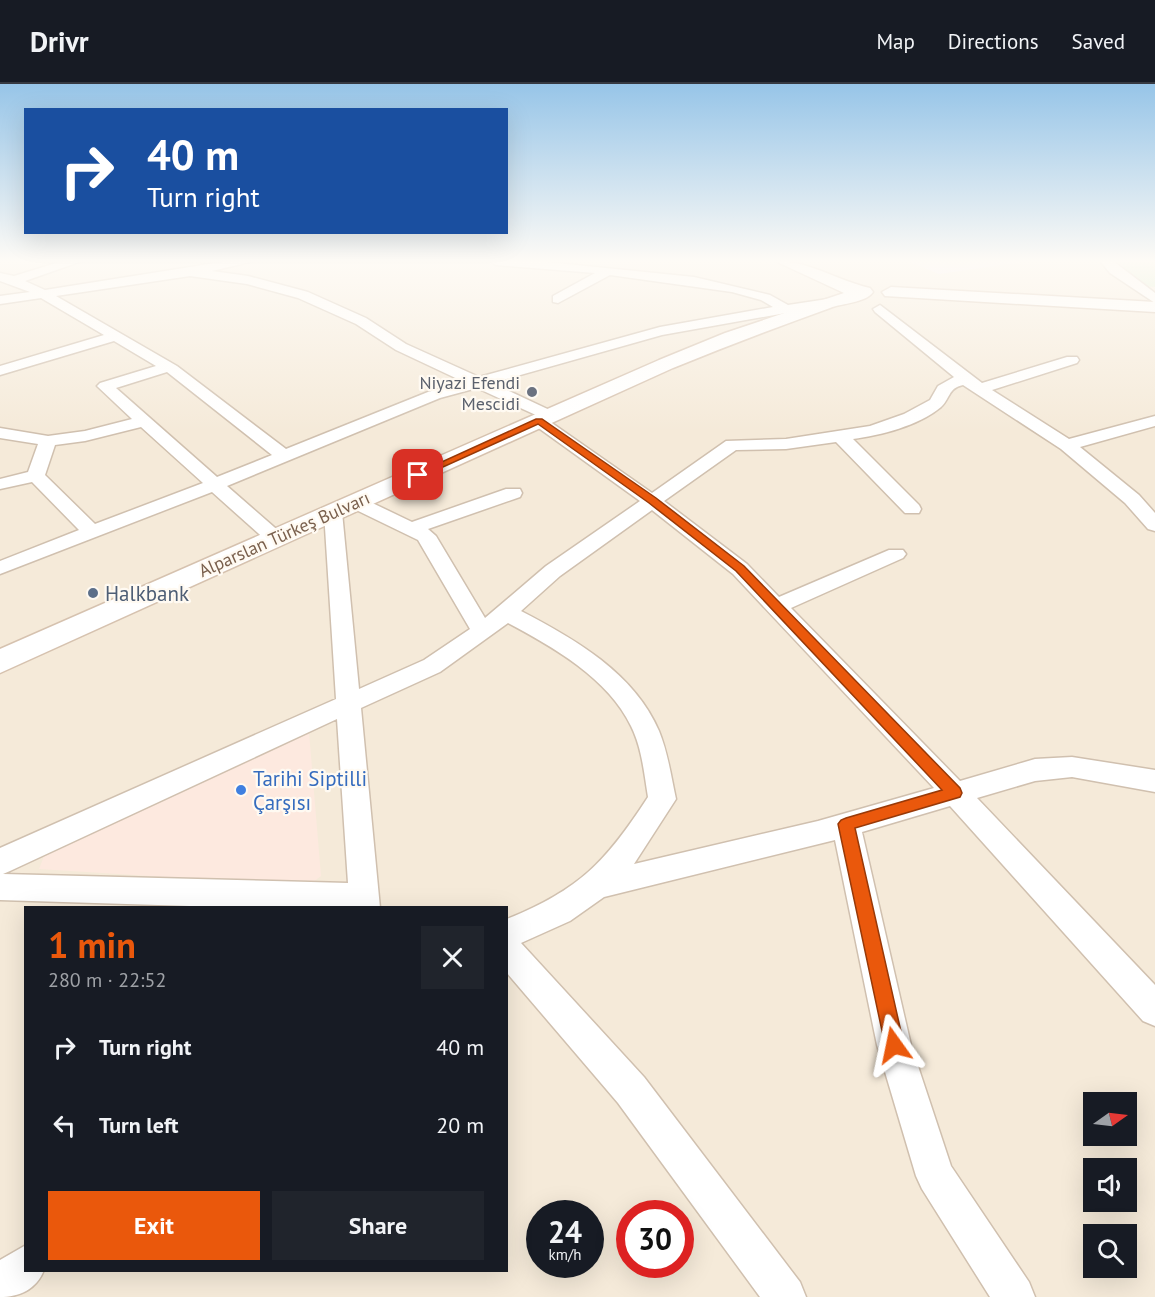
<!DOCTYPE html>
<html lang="en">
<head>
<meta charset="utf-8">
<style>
	:root { --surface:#171b24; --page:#20242c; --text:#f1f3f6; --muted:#9ea1a6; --line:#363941; --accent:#ea580c }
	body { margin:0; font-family:"PT Sans",sans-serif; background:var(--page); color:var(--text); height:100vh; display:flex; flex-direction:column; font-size:22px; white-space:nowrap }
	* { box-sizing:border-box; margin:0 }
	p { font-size:20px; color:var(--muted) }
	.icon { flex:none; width:33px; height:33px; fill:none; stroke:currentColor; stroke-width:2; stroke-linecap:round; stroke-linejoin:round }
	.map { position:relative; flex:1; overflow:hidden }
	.side { position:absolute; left:24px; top:822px; width:484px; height:366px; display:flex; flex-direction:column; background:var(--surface); border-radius:0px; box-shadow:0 6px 24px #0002 }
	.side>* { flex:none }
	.top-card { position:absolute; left:24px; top:24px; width:484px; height:126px; border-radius:0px; box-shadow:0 6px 24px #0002; background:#1a4fa0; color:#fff; overflow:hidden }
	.needle { width:39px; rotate:76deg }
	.buttons { position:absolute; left:1083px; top:1008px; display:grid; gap:12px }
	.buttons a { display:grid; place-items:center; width:54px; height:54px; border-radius:0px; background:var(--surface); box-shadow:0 6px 24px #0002; font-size:30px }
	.speed { position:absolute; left:526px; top:1116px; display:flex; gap:12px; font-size:30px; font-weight:700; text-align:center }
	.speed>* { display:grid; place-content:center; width:78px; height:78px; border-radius:50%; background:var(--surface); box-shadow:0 6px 24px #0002; line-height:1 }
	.speed small { font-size:15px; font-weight:400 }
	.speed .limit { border:9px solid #d22; background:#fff; color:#111 }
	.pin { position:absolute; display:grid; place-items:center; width:51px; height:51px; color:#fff; margin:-26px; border-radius:12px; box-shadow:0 3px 9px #0006 }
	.me { position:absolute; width:66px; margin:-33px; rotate:348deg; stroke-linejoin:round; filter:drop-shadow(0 0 4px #0008) }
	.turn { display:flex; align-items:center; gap:21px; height:126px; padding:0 24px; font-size:27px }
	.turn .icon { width:78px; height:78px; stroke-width:2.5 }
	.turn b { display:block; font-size:42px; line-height:51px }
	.round { display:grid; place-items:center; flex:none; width:63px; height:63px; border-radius:0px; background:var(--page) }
	.summary { display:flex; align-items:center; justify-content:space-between; height:102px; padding:0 24px }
	h1 { font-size:36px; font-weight:700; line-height:45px; color:var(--accent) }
	.cta { display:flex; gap:12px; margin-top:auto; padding:12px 24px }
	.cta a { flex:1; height:69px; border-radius:0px; background:var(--accent); color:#fff; font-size:24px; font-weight:700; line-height:69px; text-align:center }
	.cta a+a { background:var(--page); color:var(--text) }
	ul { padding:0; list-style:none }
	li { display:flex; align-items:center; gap:18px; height:78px; padding:0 24px }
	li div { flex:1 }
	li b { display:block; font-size:22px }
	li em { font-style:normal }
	header { display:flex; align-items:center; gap:36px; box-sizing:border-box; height:84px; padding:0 30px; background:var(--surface); border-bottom:2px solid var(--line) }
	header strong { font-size:28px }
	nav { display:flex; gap:33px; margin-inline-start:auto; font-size:21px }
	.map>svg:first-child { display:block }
</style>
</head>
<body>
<header>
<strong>Drivr</strong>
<nav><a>Map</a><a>Directions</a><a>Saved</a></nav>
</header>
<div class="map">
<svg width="1155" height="1213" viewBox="0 0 1155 1213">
	<rect width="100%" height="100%" fill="#fdf7eb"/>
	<path fill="#f5ead9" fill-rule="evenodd" d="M 0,177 L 1155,177 L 1155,1213 L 0,1213 ZM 26,824 L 507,824 L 507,1186 L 26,1186 ZM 1094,1018 L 1126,1018 L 1126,1052 L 1094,1052 ZM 1094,1084 L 1126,1084 L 1126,1118 L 1094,1118 ZM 540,1130 L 591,1130 L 591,1180 L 540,1180 ZM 630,1130 L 681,1130 L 681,1180 L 630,1180 ZM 1094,1150 L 1126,1150 L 1126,1184 L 1094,1184 Z"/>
	<path fill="#fde9df" d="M 309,648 L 321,792 L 308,802 L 39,785 L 48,762 Z"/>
	<path fill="#f4e7fa" d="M 907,177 L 1029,177 L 939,190 Z"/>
	<path fill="#d4ecc8" d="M 1117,177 L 1155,177 L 1155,203 L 1144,202 Z"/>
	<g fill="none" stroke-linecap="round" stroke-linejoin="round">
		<defs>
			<path id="minor" d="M 63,177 L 82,177 L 25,197 L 45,206 L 228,177 L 254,177 L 212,187 L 248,192 L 308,208 L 366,234 L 406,260 L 479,293 L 660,243 L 773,223 L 761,216 L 732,208 L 610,191 L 558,219 L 553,218 L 553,212 L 595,189 L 496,181 L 490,177 L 537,177 L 694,193 L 770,211 L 788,221 L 841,213 L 841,219 L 836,220 L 662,251 L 492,299 L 556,329 L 558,332 L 556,335 L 549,337 L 652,409 L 726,357 L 786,355 L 870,342 L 904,330 L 930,316 L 938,302 L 954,293 L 875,228 L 873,225 L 880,221 L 982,299 L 1067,273 L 1077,273 L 1079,276 L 1077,279 L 992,306 L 1069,355 L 1155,332 L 1155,342 L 1080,363 L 1139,411 L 1155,429 L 1155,447 L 1148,445 L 1125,419 L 1061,365 L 963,301 C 948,304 950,315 941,323 C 918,342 881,351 853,355 L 919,421 L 921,425 L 919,429 L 905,429 L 836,358 L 786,365 L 736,366 L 664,417 L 747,480 L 779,513 L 889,466 L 903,466 L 906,470 L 903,474 L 791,524 L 960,697 L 1035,675 L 1072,673 L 1155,686 L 1155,708 L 1072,693 L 1035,697 L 977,714 L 1155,901 L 1155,942 L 1143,937 L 950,722 L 862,748 L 911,961 L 951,1082 L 1029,1198 L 1035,1213 L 990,1213 L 922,1105 L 916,1092 L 877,961 L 835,756 L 604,813 L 570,837 L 521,859 L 644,993 L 800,1198 L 806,1213 L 760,1213 L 618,1019 L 507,889 L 507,835 C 579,806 606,778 648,713 C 644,689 642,664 631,642 C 608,594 553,563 508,539 L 440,588 L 361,624 L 380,824 L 253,824 L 0,816 L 0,764 L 336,615 L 324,428 L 326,424 L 333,422 L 342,428 L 359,605 L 424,576 L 470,545 L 418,456 L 350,423 L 348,419 L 350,415 L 364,415 L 412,438 L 506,405 L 520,405 L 522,409 L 520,413 L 428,445 L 436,452 L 485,534 L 546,482 L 640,417 L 533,340 L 531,337 L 538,332 L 477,304 L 440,314 L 227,402 L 282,450 L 285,454 L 282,458 L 268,458 L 212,408 L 0,490 L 0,477 L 79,446 L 32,398 L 0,405 L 0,395 L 28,388 L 38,360 L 0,354 L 0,344 L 48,352 L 85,347 L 132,335 L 97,302 L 100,299 L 156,282 L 114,257 L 0,291 L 0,282 L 104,251 L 41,214 L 0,220 L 0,212 L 30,208 L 0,197 L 0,189 L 14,192 ZM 190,192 L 247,200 L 298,214 L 356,240 L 396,266 L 464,298 L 428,308 L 286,365 L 177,282 L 56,212 ZM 167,288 L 272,371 L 217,393 L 116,304 ZM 141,343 L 203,399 L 95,440 L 45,391 L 55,361 L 85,357 ZM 652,426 L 733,490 L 934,704 L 818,737 L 634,780 L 676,715 C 671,692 668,669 659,647 C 634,589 575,555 521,527 L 560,492 ZM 337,635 L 348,799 L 3,790 L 10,787 Z
				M 1100,177 L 1113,177 L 1155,209 L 1155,219 L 1110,189 Z
				M 26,1161 L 26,1186 L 44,1186 C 36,1206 19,1213 0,1213 L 0,1176 Z"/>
			<path id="secondary" d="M 775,177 C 810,177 836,196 870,204 L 873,208 C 865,219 843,219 830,224 C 777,243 725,263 673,284 L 0,589 L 0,565 L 659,276 L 725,249 L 844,209 Z
				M 891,203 L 1155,218 L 1155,228 L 885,212 L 882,208 Z"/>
		</defs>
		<use href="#minor" stroke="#d0c0af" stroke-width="3"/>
		<use href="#secondary" stroke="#d6c2af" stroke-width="3"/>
		<use href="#minor" fill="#fff" fill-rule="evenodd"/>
		<use href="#secondary" fill="#fff" fill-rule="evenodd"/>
	</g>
	<linearGradient id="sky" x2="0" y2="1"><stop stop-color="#97c5e8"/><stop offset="0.51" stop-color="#fefbf6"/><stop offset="1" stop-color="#fefbf6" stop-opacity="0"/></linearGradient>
	<rect width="1155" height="347" fill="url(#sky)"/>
	<path fill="#ea580c" stroke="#983908" stroke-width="1.5" d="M 536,335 L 542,335 L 656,414 L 744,482 L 960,704 L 962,709 L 960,713 L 855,744 L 904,961 L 901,968 L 894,971 L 887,968 L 885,961 L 838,740 L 841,736 L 846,734 L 942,706 L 736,487 L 649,419 L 538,340 L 421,393 L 413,391 Z"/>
	<circle fill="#6b7280" stroke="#fffaf2" stroke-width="2" cx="532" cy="308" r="6"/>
	<circle fill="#5c6f8a" stroke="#fffaf2" stroke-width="2" cx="93" cy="509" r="6"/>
	<circle fill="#3f7fe0" stroke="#fffaf2" stroke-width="2" cx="241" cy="706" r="6"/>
	<g text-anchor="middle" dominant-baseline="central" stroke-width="4.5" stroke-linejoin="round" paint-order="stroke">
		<g font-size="18" fill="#5b616d" stroke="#fffaf2" text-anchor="end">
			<text x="520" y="298">Niyazi Efendi<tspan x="520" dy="21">Mescidi</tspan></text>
		</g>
		<g font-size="18" fill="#795f4c" stroke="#fffaf2">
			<text transform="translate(284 450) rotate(-24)">Alparslan Türkeş Bulvarı</text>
		</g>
		<g font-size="21" fill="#4e5e75" stroke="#fffaf2" text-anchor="start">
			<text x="105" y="509">Halkbank</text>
		</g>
		<g font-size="21" fill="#366cbe" stroke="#fffaf2" text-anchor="start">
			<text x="253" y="694">Tarihi Siptilli<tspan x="253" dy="24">Çarşısı</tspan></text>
		</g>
	</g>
</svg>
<div class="buttons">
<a><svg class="needle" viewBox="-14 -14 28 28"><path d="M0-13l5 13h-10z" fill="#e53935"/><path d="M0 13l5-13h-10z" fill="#9ea1a6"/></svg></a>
<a><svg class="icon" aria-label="sound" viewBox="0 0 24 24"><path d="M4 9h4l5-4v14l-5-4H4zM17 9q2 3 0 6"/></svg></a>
<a><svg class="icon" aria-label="search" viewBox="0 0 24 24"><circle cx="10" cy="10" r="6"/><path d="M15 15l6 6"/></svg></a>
</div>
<div class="speed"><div>24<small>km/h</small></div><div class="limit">30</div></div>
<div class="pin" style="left:418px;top:391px;background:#d93025"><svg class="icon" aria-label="arrive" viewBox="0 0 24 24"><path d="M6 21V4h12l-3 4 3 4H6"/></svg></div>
<svg class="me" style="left:894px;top:961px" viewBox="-20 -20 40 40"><path d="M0-17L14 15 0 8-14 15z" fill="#ea580c" stroke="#fff" stroke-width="4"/></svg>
<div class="top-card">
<div class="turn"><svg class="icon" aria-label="right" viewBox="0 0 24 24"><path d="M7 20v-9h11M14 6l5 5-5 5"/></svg><div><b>40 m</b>Turn right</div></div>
</div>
<section class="side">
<div class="summary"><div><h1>1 min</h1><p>280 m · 22:52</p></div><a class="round"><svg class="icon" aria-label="close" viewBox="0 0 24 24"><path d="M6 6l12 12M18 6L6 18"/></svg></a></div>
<ul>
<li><svg class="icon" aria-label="right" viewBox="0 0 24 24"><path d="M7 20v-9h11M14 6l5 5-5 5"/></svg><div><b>Turn right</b></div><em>40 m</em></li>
<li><svg class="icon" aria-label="left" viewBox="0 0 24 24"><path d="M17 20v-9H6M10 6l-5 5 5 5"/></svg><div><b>Turn left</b></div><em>20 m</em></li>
</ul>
<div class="cta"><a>Exit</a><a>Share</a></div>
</section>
</div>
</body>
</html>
